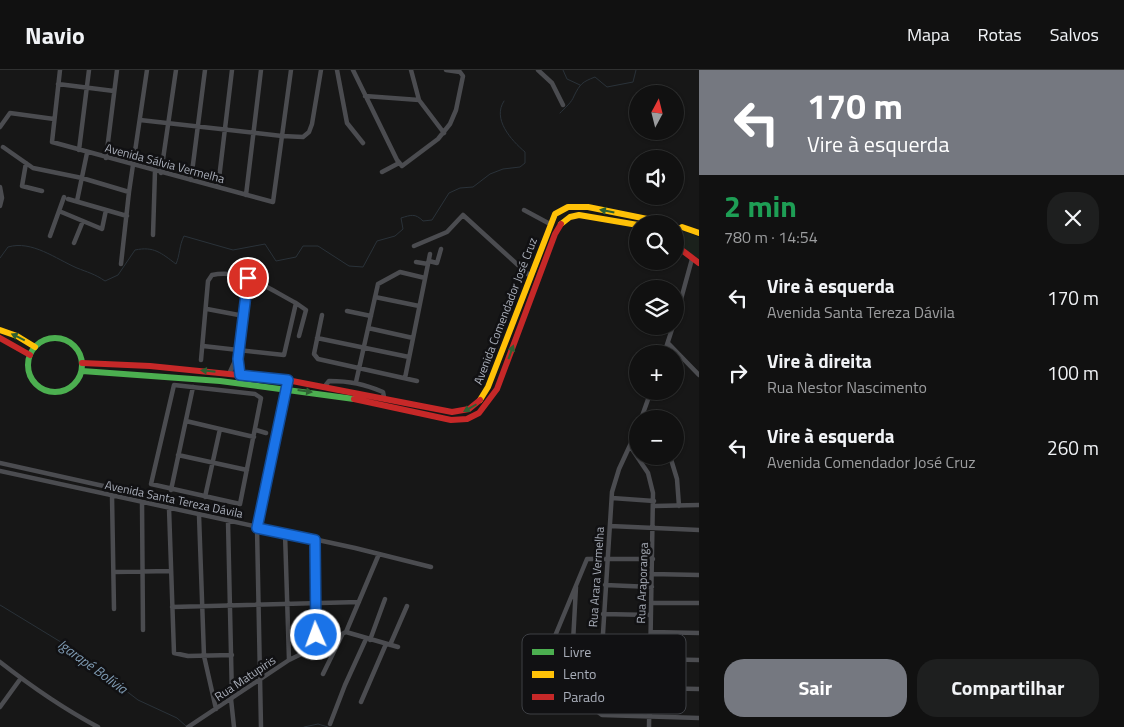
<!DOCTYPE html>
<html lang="pt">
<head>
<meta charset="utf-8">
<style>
	:root { --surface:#111; --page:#1e1f1f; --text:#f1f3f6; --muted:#9c9d9f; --line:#303131; --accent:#757880 }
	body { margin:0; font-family:"Titillium Web",sans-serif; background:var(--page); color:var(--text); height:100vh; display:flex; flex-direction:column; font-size:19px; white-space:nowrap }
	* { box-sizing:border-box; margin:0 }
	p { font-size:16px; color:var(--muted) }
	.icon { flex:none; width:28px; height:28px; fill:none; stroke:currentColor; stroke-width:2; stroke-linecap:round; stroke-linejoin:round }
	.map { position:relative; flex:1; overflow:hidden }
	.panel { display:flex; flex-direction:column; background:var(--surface); width:425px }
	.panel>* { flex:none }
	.guide { background:#757880; color:#fff; overflow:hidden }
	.needle { width:32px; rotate:7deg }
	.fabs { position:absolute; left:629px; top:15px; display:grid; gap:10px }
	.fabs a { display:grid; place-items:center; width:55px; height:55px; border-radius:50%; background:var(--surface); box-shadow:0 1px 4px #0004,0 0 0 1px var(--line); font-size:25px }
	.pin { position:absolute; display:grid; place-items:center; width:42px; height:42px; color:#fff; margin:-21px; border:2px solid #fff; border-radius:50%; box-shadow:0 1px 5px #0007 }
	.me { position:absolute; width:55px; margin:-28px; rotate:358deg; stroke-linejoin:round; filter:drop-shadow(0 0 4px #0008) }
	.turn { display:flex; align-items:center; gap:18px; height:105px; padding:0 25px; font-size:22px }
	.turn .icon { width:65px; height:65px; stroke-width:2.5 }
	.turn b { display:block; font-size:35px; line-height:42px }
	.round { display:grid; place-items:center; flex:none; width:52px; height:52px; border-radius:20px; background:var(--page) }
	.overview { display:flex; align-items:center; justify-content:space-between; height:85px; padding:0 25px }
	h1 { font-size:30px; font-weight:700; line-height:38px; color:#1e9e55 }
	.button { display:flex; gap:10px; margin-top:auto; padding:10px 25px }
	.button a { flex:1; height:58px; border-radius:20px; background:var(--accent); color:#fff; font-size:20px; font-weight:700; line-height:58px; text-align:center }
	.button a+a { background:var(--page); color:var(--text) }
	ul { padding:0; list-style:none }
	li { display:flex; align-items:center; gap:15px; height:75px; padding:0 25px }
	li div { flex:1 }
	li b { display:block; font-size:19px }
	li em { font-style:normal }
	header { display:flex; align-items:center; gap:30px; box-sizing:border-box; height:70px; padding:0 25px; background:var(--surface); border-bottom:1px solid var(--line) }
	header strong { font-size:24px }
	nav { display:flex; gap:28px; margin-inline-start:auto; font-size:18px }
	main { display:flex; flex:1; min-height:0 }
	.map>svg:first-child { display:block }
</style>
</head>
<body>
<header>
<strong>Navio</strong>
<nav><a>Mapa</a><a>Rotas</a><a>Salvos</a></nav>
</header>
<main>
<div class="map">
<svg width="699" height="657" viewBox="0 0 699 657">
	<rect width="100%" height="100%" fill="#171717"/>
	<path fill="#1b211c" d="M 682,160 L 699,167 L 699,189 C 689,182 675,177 675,163 Z"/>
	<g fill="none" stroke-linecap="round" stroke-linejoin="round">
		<path stroke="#2a3239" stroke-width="1" d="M 563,0 L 567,9 L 580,15
			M 560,43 C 565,38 572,32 574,26 C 580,14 582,12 595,7 L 607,17 L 633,12 L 636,0
			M 0,188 L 8,177 C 32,170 56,189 77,198 C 87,202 95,204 105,211 L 118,205 L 135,180 C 154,176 161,183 176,194 C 180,185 179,176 184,166 L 233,180 L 265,174 L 276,191 L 296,187 L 303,176 L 318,176 L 349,196 L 363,197 L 377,171 L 395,166 L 403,159 L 401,148 C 411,145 415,143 423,151 L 432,150 L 449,123 L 460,118 L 473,117 L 490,104 L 503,99 L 520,97 L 525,93 L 525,82 C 511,70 492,49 504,31
			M 0,535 L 69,577 L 138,630 L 177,648 L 186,656
			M 304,657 L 318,654 L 328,657"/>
		<path stroke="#4b4c50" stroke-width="4.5" d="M 60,0 L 52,72 L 273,132 L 291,0
			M 337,0 L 347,53 L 363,73
			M 353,0 L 397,90 L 402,96 L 438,69 L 450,54 L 456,40 L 463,6 L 460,2 L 446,0
			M 411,0 L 419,30 L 444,63
			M 538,0 L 552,13 L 563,35
			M 58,14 L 114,21
			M 365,26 L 419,30
			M 140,50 L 282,66 L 303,67 L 309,62 L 312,54 L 321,0
			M 0,57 L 10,43 L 54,49
			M 3,77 L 33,98 L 82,108 L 129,122
			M 79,80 L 89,0
			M 106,88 L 117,0
			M 26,93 L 22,116 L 42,121
			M 382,102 L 399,93
			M 161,103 L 176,0
			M 191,110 L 205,0
			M 0,117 L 2,128 L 0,136
			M 218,117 L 232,0
			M 246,125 L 261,0
			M 68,129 L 127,146
			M 77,131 L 87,83
			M 524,140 L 550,154
			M 59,141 L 102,159 L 106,140
			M 153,165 L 155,101
			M 50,166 L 64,127
			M 74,173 L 83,151
			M 414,176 L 447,162 L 463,145 L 530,206
			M 429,191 L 437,193 L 441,179
			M 416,192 L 428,194
			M 121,194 L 129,122 L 147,0
			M 375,227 L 419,236
			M 296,233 L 306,240 L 299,266
			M 207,239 L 244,246
			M 347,241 L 371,246
			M 322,245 L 314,284 L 318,289 L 417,311
			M 675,251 L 692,189
			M 368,258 L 413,268
			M 317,268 L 409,287
			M 668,273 L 699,305
			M 664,284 L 673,256
			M 201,290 L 208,211 L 212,205 C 242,198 271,220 296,233 L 284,285 L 203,276
			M 229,304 L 239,282
			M 240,305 L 239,289 L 248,208
			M 405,308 L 430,184
			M 356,312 L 378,214 L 400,202 L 425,208
			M 174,315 L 255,324 L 261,328 L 240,434 L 151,414 Z
			M 325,316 L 329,311 C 350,311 364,314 383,322 L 384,327
			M 641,349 L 651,321
			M 186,351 L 254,367
			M 638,358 L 619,399 L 612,422 L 598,642 L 602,645 L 699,648
			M 256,360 L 266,363
			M 630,376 L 648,403 L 653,423 L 649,657
			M 178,385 L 247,400
			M 670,386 L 677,409 L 679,436
			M 0,393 L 135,423
			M 0,401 L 355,478 L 431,497
			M 171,420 L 193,317
			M 112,426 L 114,539
			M 205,427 L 220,359
			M 612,428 L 654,431
			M 142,432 L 143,560
			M 654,436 L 699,435
			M 169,438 L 174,583 L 188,586 L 232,585
			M 199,445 L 204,586 L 216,639
			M 228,451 L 232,628
			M 610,456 L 699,460
			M 285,463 L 289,590
			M 315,470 L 317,576
			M 114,502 L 171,501
			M 652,504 L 699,505
			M 605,515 L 652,517
			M 652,533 L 699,533
			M 172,537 L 359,532
			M 603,544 L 651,545
			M 346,562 L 398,577
			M 651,562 L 699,563
			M 370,570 L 385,529
			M 651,573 L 557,569 L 555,566 L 587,489 L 653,489
			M 390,575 L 407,536
			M 650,589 L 699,590
			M 0,592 C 32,617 62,638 98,657
			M 600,599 L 649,602
			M 323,604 L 342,565
			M 565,604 L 573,572 L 576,517
			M 650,618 L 699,619
			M 231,629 L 234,657
			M 361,632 L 386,574
			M 0,637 L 21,608
			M 330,654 L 345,615 L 366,569
			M 188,657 L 289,590 L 346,562 L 379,484
			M 261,657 L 257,458 L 287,310"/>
		<path stroke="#4caf50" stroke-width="6" d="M28 295a27 27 0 1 1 54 0a27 27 0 1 1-54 0Z
			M 82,301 L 220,311 L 354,329"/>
		<path stroke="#ffc107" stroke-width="6" d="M 561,154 L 570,147 L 579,145 L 638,155
			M 675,161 L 682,157 L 699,163
			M 0,260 L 17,266 L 35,277
			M 480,330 L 488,317 L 555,144 L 568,137 L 588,137 L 672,154"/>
		<path stroke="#c62828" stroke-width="6" d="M 675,175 L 699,193
			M 0,268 L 30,285
			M 82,293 L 150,296 L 287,310 L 452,342 L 469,339 L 480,330
			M 354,329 L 451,350 L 467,349 L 479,343 L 497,319 L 555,164 L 561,154"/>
	</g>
	<defs><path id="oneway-solid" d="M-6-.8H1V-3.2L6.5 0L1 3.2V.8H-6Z" transform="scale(1.25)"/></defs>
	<g fill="#2e6032">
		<use href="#oneway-solid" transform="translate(607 141) rotate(-169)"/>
		<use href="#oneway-solid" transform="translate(18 267) rotate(-154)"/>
		<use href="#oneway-solid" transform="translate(511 282) rotate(-70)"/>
		<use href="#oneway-solid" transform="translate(208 301) rotate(-174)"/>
		<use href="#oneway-solid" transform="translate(305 321) rotate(8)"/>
		<use href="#oneway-solid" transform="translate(470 338) rotate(150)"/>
	</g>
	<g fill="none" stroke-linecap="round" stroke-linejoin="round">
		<defs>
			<path id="route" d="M 248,208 L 238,289 L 240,305 L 288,310 L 257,458 L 315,470 L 316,565"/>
		</defs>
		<use href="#route" stroke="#114b97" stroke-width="12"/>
		<use href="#route" stroke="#1a73e8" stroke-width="9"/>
	</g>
	<g text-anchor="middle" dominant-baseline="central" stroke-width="5" stroke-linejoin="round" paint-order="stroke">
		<g font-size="12" fill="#a8adb8" stroke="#111113">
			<text transform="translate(165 93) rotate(15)">Avenida Sálvia Vermelha</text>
			<text transform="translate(505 241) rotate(-69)">Avenida Comendador José Cruz</text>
			<text transform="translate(174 429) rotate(12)">Avenida Santa Tereza Dávila</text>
			<text transform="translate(596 507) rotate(-86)">Rua Arara Vermelha</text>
			<text transform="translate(642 513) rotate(-88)">Rua Araporanga</text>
			<text transform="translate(245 608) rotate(-34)">Rua Matupiris</text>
		</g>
		<g font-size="14" font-style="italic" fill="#7f9bb3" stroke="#111113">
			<text transform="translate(93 596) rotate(36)">Igarapé Bolívia</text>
		</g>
	</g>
	<rect x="522" y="564" width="164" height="80" rx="8" fill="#111113" stroke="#3e4045" stroke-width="1"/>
	<rect x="532" y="579" width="22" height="6" fill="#4caf50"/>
	<rect x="532" y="601" width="22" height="7" fill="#ffc107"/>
	<rect x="532" y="624" width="22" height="6" fill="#c62828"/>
	<g font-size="14" fill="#a8adb8">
		<text x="563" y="587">Livre</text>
		<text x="563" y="609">Lento</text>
		<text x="563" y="632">Parado</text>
	</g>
</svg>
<div class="fabs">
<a><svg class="needle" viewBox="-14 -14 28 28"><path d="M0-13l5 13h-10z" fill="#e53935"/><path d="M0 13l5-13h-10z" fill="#9c9d9f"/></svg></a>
<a><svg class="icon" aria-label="sound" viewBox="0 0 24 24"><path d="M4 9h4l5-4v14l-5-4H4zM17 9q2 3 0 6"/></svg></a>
<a><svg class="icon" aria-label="search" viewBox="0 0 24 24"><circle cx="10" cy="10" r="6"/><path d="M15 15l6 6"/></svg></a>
<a><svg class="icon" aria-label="layers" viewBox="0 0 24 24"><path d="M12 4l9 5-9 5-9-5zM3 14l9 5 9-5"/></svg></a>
<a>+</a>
<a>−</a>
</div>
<div class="pin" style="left:248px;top:208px;background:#d93025"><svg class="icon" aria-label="arrive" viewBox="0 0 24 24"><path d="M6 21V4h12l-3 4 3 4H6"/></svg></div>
<svg class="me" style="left:316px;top:565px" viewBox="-20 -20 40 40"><circle r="17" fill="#1a73e8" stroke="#fff" stroke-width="3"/><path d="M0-11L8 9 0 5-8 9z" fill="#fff"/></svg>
</div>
<section class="panel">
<div class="guide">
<div class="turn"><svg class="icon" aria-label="left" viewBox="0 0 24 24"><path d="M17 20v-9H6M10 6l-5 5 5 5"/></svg><div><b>170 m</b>Vire à esquerda</div></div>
</div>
<div class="overview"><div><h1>2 min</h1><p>780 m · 14:54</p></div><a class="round"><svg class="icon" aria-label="close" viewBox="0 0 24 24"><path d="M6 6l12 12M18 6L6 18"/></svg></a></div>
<ul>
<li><svg class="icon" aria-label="left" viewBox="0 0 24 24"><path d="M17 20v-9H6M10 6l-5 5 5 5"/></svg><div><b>Vire à esquerda</b><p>Avenida Santa Tereza Dávila</p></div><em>170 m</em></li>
<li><svg class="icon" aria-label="right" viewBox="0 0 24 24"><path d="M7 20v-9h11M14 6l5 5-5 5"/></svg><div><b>Vire à direita</b><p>Rua Nestor Nascimento</p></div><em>100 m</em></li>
<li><svg class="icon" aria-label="left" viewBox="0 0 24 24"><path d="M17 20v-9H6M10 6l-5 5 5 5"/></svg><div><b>Vire à esquerda</b><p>Avenida Comendador José Cruz</p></div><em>260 m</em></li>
</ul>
<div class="button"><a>Sair</a><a>Compartilhar</a></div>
</section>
</main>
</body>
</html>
